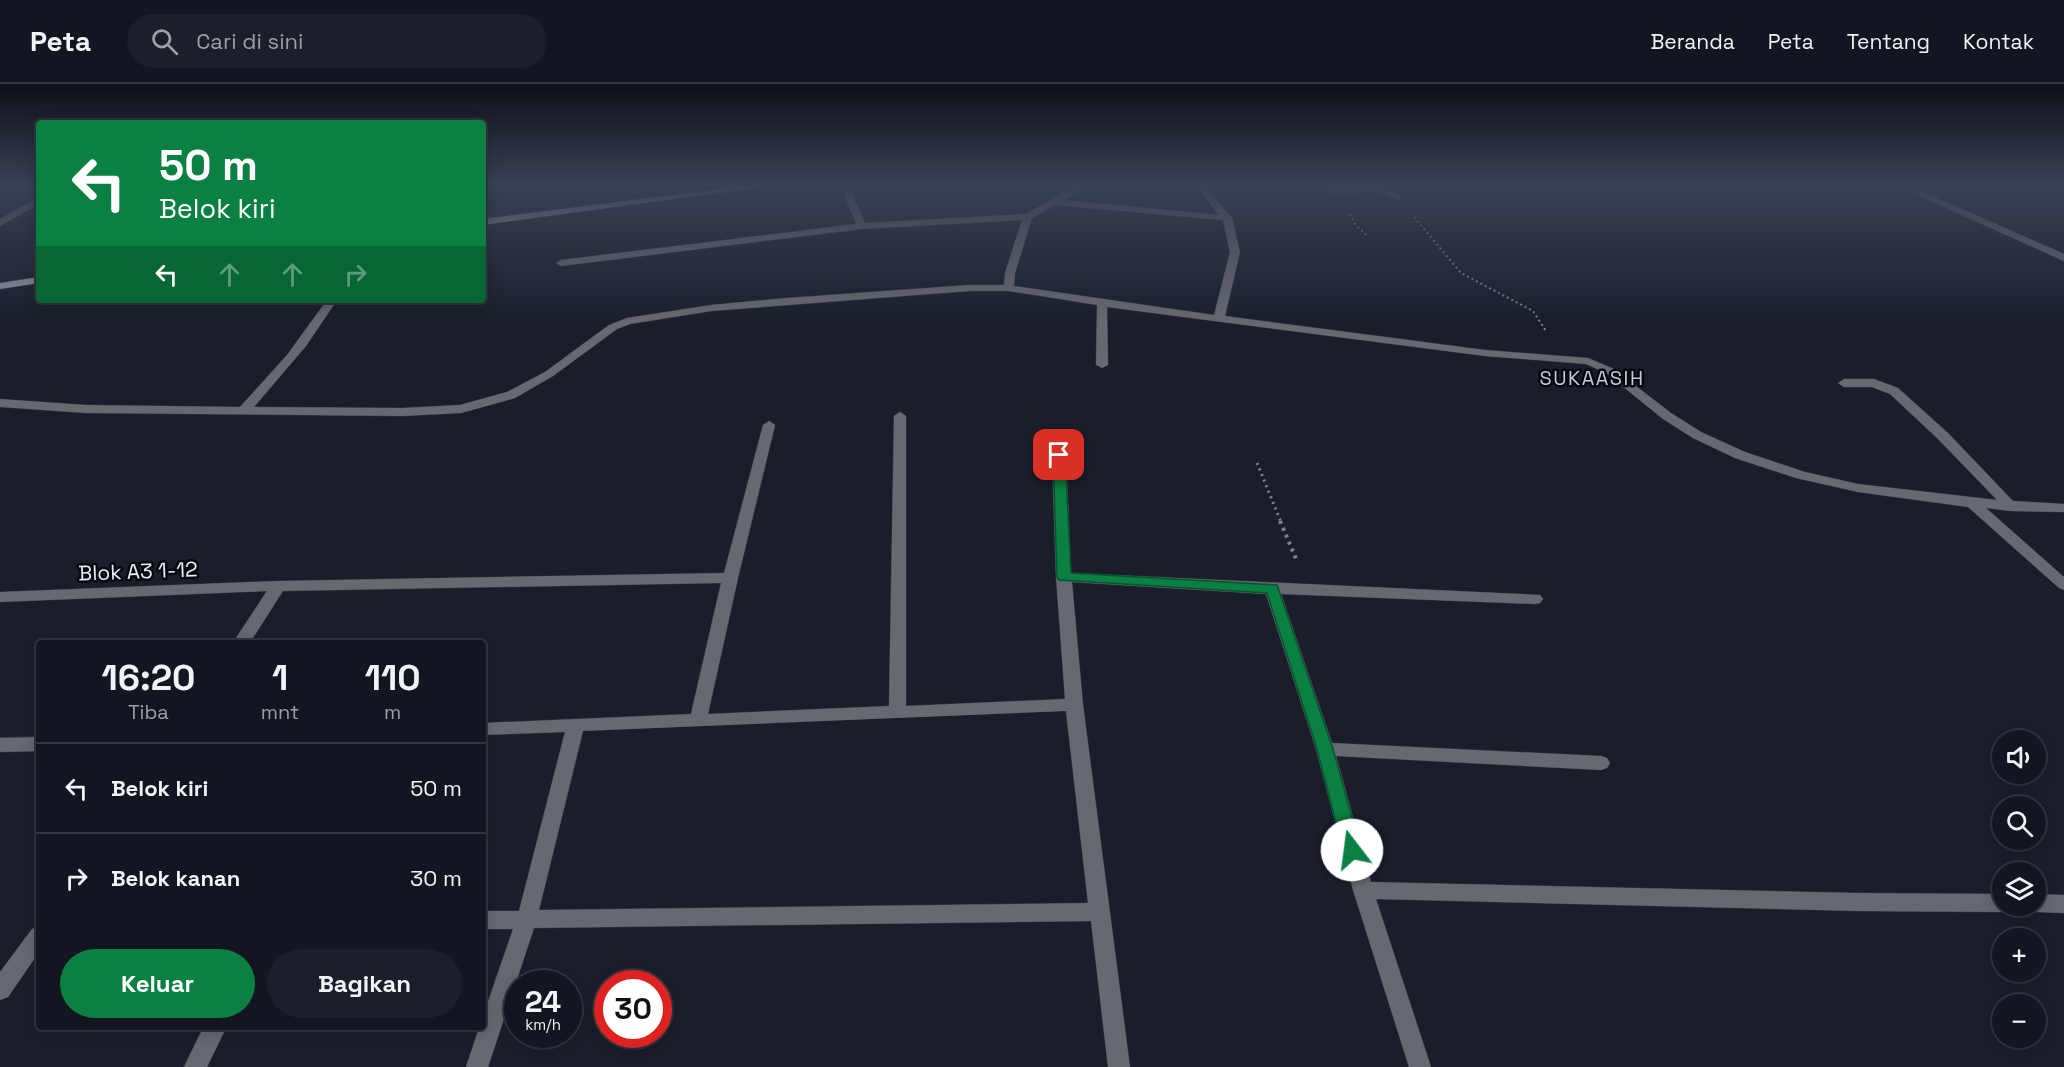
<!DOCTYPE html>
<html lang="id">
<head>
<meta charset="utf-8">
<style>
	:root { --surface:#131620; --page:#1c1f29; --text:#f1f3f6; --muted:#9d9fa5; --line:#32353e; --accent:#0b8043 }
	body { margin:0; font-family:"Space Grotesk",sans-serif; background:var(--page); color:var(--text); height:100vh; display:flex; flex-direction:column; font-size:22px; white-space:nowrap }
	* { box-sizing:border-box; margin:0 }
	p { font-size:20px; color:var(--muted) }
	.icon { flex:none; width:33px; height:33px; fill:none; stroke:currentColor; stroke-width:2; stroke-linecap:round; stroke-linejoin:round }
	.map { position:relative; flex:1; overflow:hidden }
	.side { position:absolute; left:36px; top:556px; width:450px; height:390px; display:flex; flex-direction:column; background:var(--surface); border-radius:6px; box-shadow:0 3px 15px #0003,0 0 0 2px var(--line) }
	.side>* { flex:none }
	.banner { position:absolute; left:36px; top:36px; width:450px; height:183px; border-radius:6px; box-shadow:0 3px 15px #0003,0 0 0 2px var(--line); background:#0b8043; color:#fff; overflow:hidden }
	.fabs { position:absolute; left:1992px; top:646px; display:grid; gap:12px }
	.fabs a { display:grid; place-items:center; width:54px; height:54px; border-radius:50%; background:var(--surface); box-shadow:0 3px 15px #0003,0 0 0 2px var(--line); font-size:30px }
	.speed { position:absolute; left:504px; top:886px; display:flex; gap:12px; font-size:30px; font-weight:700; text-align:center }
	.speed>* { display:grid; place-content:center; width:78px; height:78px; border-radius:50%; background:var(--surface); box-shadow:0 3px 15px #0003,0 0 0 2px var(--line); line-height:1 }
	.speed small { font-size:15px; font-weight:400 }
	.speed .limit { border:9px solid #d22; background:#fff; color:#111 }
	.pin { position:absolute; display:grid; place-items:center; width:51px; height:51px; color:#fff; margin:-26px; border-radius:12px; box-shadow:0 3px 9px #0006 }
	.me { position:absolute; width:66px; margin:-33px; rotate:345deg; stroke-linejoin:round; filter:drop-shadow(0 0 4px #0008) }
	.turn { display:flex; align-items:center; gap:21px; height:126px; padding:0 24px; font-size:27px }
	.turn .icon { width:78px; height:78px; stroke-width:2.5 }
	.turn b { display:block; font-size:42px; line-height:51px }
	.lanes { display:flex; align-items:center; height:57px; padding:0 24px; background:#0003; justify-content:center; gap:30px; direction:ltr }
	.lanes .off { opacity:.35 }
	.eta { display:flex; justify-content:space-evenly; align-items:center; height:102px; text-align:center }
	.eta b { font-size:36px; font-weight:600; line-height:42px }
	.action { display:flex; gap:12px; margin-top:auto; padding:12px 24px }
	.action a { flex:1; height:69px; border-radius:36px; background:var(--accent); color:#fff; font-size:24px; font-weight:600; line-height:69px; text-align:center }
	.action a+a { background:var(--page); color:var(--text) }
	ul { padding:0; list-style:none }
	li { display:flex; align-items:center; gap:18px; height:90px; padding:0 24px; border-top:2px solid var(--line) }
	li div { flex:1 }
	li b { display:block; font-size:22px }
	li em { font-style:normal }
	header { display:flex; align-items:center; gap:36px; box-sizing:border-box; height:84px; padding:0 30px; background:var(--surface); border-bottom:2px solid var(--line) }
	header strong { font-size:28px }
	nav { display:flex; gap:33px; margin-inline-start:auto; font-size:21px }
	.search { width:420px; height:54px; background:var(--page); display:flex; align-items:center; gap:15px; box-sizing:border-box; padding:0 21px; border-radius:33px; color:var(--muted); font-size:22px }
	.map>svg:first-child { display:block }
</style>
</head>
<body>
<header>
<strong>Peta</strong>
<div class="search"><svg class="icon" aria-label="search" viewBox="0 0 24 24"><circle cx="10" cy="10" r="6"/><path d="M15 15l6 6"/></svg>Cari di sini</div>
<nav><a>Beranda</a><a>Peta</a><a>Tentang</a><a>Kontak</a></nav>
</header>
<div class="map">
<svg width="2064" height="983" viewBox="0 0 2064 983">
	<rect width="100%" height="100%" fill="#191e2a"/>
	<g fill="none" stroke-linecap="round" stroke-linejoin="round">
		<defs>
			<path id="street" d="M 841,102 L 849,102 L 865,139 L 1026,130 L 1071,104 L 1091,102 L 1063,116 L 1219,131 L 1196,102 L 1205,102 L 1232,134 L 1240,168 L 1225,232 L 1485,266 L 1588,274 L 1614,285 L 1671,329 L 1701,348 L 1745,368 L 1805,388 L 1858,400 L 1997,416 L 1938,355 L 1890,310 L 1872,303 L 1844,303 L 1838,299 L 1844,295 L 1874,295 L 1898,304 L 1948,349 L 2013,417 L 2064,420 L 2064,428 L 2011,427 L 1986,424 L 2064,493 L 2064,506 L 2059,504 L 1968,423 L 1858,408 L 1796,394 L 1735,374 L 1693,354 L 1663,335 L 1606,289 L 1586,280 L 1485,272 L 1107,223 L 1108,281 L 1102,284 L 1096,281 L 1097,221 L 1009,207 L 969,207 L 711,227 L 630,240 L 617,245 L 553,292 L 515,314 L 461,329 L 403,332 L 86,329 L 0,323 L 0,315 L 86,321 L 240,323 L 287,271 L 327,216 L 337,216 L 306,262 L 254,323 L 403,324 L 460,321 L 507,308 L 545,288 L 609,241 L 627,234 L 711,221 L 787,214 L 969,201 L 1004,201 L 1005,189 L 1022,136 L 862,145 L 561,182 L 556,179 L 561,176 L 856,140 ZM 1055,121 L 1223,136 L 1230,168 L 1214,231 L 1014,202 L 1015,189 L 1032,134 Z
				M 1318,102 C 1343,102 1382,95 1402,113 L 1398,116 C 1390,113 1383,109 1375,108 C 1358,105 1330,115 1318,102 Z
				M 1898,102 L 1910,102 L 2064,170 L 2064,177 Z
				M 39,113 L 39,120 L 0,142 L 0,135 Z
				M 900,328 L 906,332 L 906,622 L 1065,615 L 1056,493 L 1052,371 L 1059,367 L 1066,371 L 1071,489 L 1540,511 L 1543,515 L 1540,519 L 1535,520 L 1281,510 L 1332,659 L 1601,672 L 1607,674 L 1610,679 L 1607,684 L 1601,686 L 1336,672 L 1371,798 L 1857,809 L 2002,810 L 2002,822 L 2011,822 L 2002,828 L 1857,827 L 1376,815 L 1431,983 L 1409,983 L 1353,806 L 1316,665 L 1266,510 L 1072,498 L 1083,621 L 1130,983 L 1108,983 L 1091,837 L 534,844 L 488,983 L 466,983 L 479,944 L 483,944 L 483,932 L 513,845 L 483,845 L 483,827 L 519,827 L 565,648 L 483,651 L 483,639 L 691,630 L 721,499 L 283,507 L 249,560 L 232,560 L 267,507 L 0,518 L 0,508 L 278,497 L 724,489 L 763,341 L 769,337 L 775,341 L 738,494 L 708,630 L 889,622 L 894,332 ZM 1066,627 L 1088,819 L 539,826 L 583,647 Z
				M 39,653 L 39,667 L 0,668 L 0,654 Z
				M 2036,810 L 2064,811 L 2064,829 L 2036,828 L 2029,825 L 2027,822 L 2036,822 Z
				M 39,842 L 39,868 L 8,913 L 0,916 L 0,888 L 32,845 Z
				M 203,944 L 226,944 L 207,983 L 184,983 Z"/>
			<path id="secondary" d="M 744,102 L 770,102 L 483,141 L 483,135 Z
				M 39,193 L 39,199 L 0,205 L 0,199 Z"/>
		</defs>
		<use href="#street" stroke="#363b47" stroke-width="1"/>
		<use href="#secondary" stroke="#363b47" stroke-width="1"/>
		<path stroke="#7e828c" stroke-width="2" stroke-dasharray="2 3" stroke-linecap="butt" d="M 1350,130 L 1354,139 L 1367,152
			M 1414,133 L 1461,189 L 1533,227 L 1546,247"/>
		<path stroke="#7e828c" stroke-width="3" stroke-dasharray="2 4" stroke-linecap="butt" d="M 1257,379 L 1281,438"/>
		<path stroke="#7e828c" stroke-width="4" stroke-dasharray="3 4.5" stroke-linecap="butt" d="M 1280,437 L 1297,477"/>
		<use href="#street" fill="#66696f" fill-rule="evenodd"/>
		<use href="#secondary" fill="#8f949e" fill-rule="evenodd"/>
	</g>
	<linearGradient id="sky" x2="0" y2="1"><stop stop-color="#0e1017"/><stop offset="0.42" stop-color="#384155"/><stop offset="1" stop-color="#384155" stop-opacity="0"/></linearGradient>
	<rect width="2064" height="240" fill="url(#sky)"/>
	<path fill="#0b8043" stroke="#07532c" stroke-width="1.5" d="M 1059,367 L 1065,371 L 1071,489 L 1277,501 L 1333,665 L 1361,766 L 1358,771 L 1352,773 L 1346,771 L 1343,766 L 1317,665 L 1267,509 L 1059,496 L 1057,493 L 1053,371 Z"/>
	<g text-anchor="middle" dominant-baseline="central" stroke-width="5" stroke-linejoin="round" paint-order="stroke">
		<g font-size="20" letter-spacing="1.5" fill="#c2cada" stroke="#06080d">
			<text x="1592" y="294">SUKAASIH</text>
		</g>
		<g font-size="21" fill="#ebeff7" stroke="#06080d">
			<text transform="translate(138 487) rotate(-2)">Blok A3 1-12</text>
		</g>
	</g>
</svg>
<div class="fabs">
<a><svg class="icon" aria-label="sound" viewBox="0 0 24 24"><path d="M4 9h4l5-4v14l-5-4H4zM17 9q2 3 0 6"/></svg></a>
<a><svg class="icon" aria-label="search" viewBox="0 0 24 24"><circle cx="10" cy="10" r="6"/><path d="M15 15l6 6"/></svg></a>
<a><svg class="icon" aria-label="layers" viewBox="0 0 24 24"><path d="M12 4l9 5-9 5-9-5zM3 14l9 5 9-5"/></svg></a>
<a>+</a>
<a>−</a>
</div>
<div class="speed"><div>24<small>km/h</small></div><div class="limit">30</div></div>
<div class="pin" style="left:1059px;top:371px;background:#d93025"><svg class="icon" aria-label="arrive" viewBox="0 0 24 24"><path d="M6 21V4h12l-3 4 3 4H6"/></svg></div>
<svg class="me" style="left:1352px;top:766px" viewBox="-20 -20 40 40"><circle r="19" fill="#fff"/><path d="M0-13L10 11 0 6-10 11z" fill="#0b8043"/></svg>
<div class="banner">
<div class="turn"><svg class="icon" aria-label="left" viewBox="0 0 24 24"><path d="M17 20v-9H6M10 6l-5 5 5 5"/></svg><div><b>50 m</b>Belok kiri</div></div>
<div class="lanes"><svg class="icon" aria-label="left" viewBox="0 0 24 24"><path d="M17 20v-9H6M10 6l-5 5 5 5"/></svg><svg class="icon off" aria-label="ahead" viewBox="0 0 24 24"><path d="M12 20V5M6 11l6-6 6 6"/></svg><svg class="icon off" aria-label="ahead" viewBox="0 0 24 24"><path d="M12 20V5M6 11l6-6 6 6"/></svg><svg class="icon off" aria-label="right" viewBox="0 0 24 24"><path d="M7 20v-9h11M14 6l5 5-5 5"/></svg></div>
</div>
<section class="side">
<div class="eta">
<div><b>16:20</b><p>Tiba</p></div>
<div><b>1</b><p>mnt</p></div>
<div><b>110</b><p>m</p></div>
</div>
<ul>
<li><svg class="icon" aria-label="left" viewBox="0 0 24 24"><path d="M17 20v-9H6M10 6l-5 5 5 5"/></svg><div><b>Belok kiri</b></div><em>50 m</em></li>
<li><svg class="icon" aria-label="right" viewBox="0 0 24 24"><path d="M7 20v-9h11M14 6l5 5-5 5"/></svg><div><b>Belok kanan</b></div><em>30 m</em></li>
</ul>
<div class="action"><a>Keluar</a><a>Bagikan</a></div>
</section>
</div>
</body>
</html>
